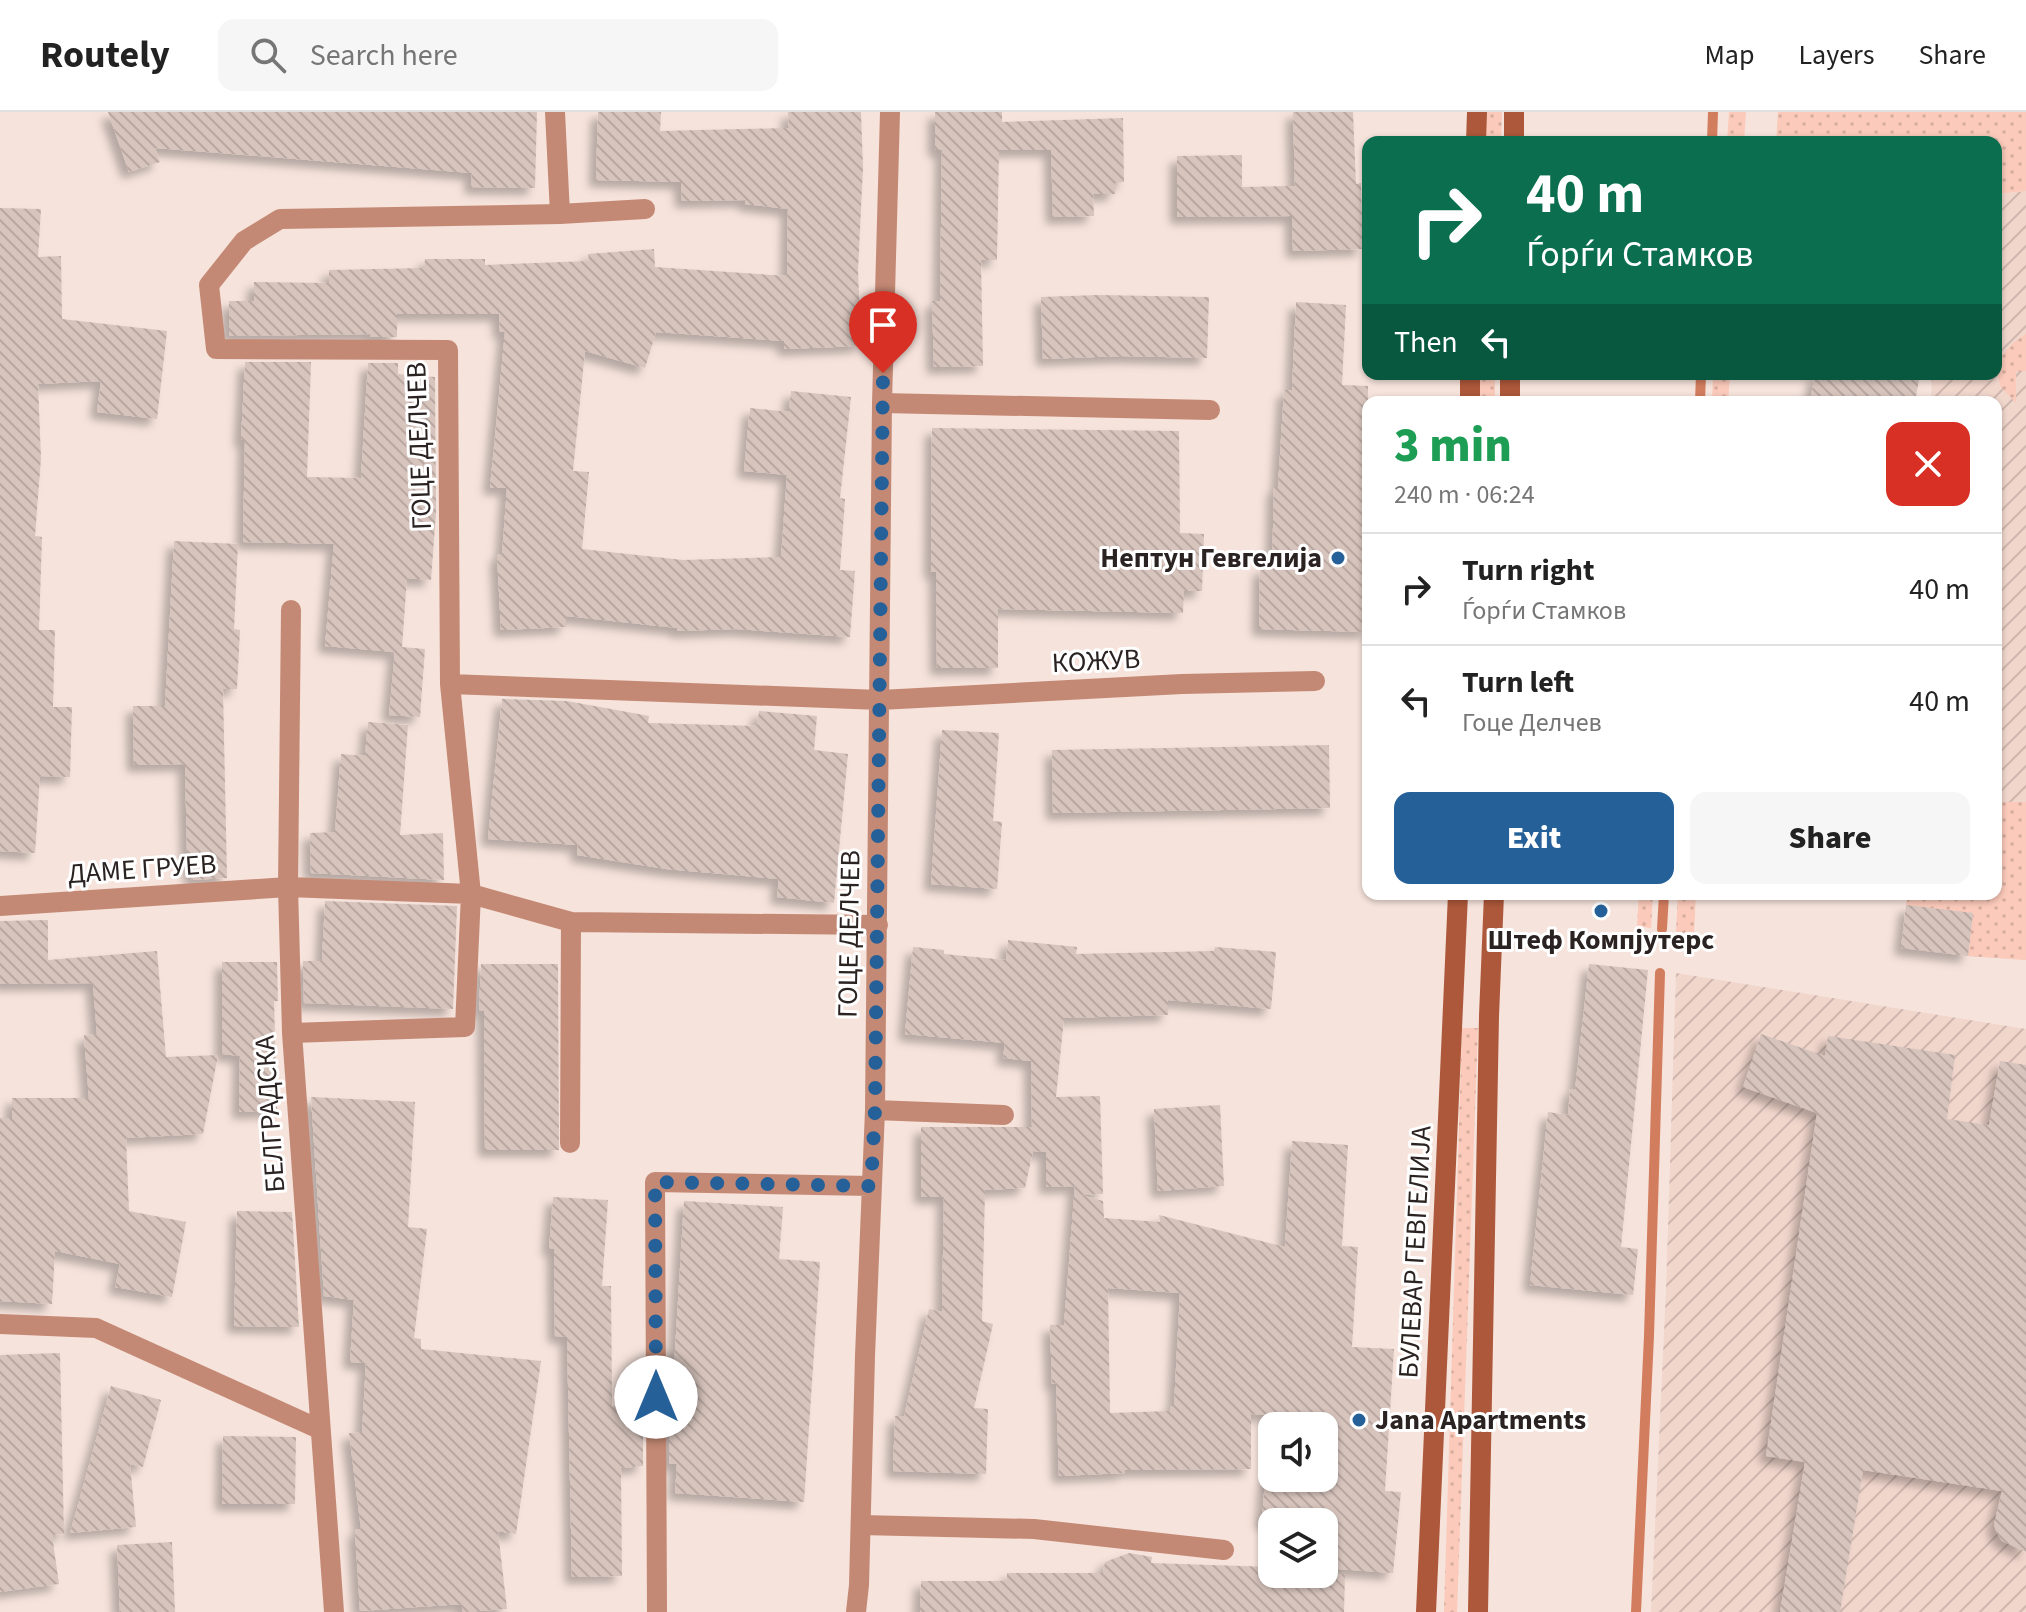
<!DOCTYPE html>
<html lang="en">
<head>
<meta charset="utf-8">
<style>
	:root { --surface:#fff; --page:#f6f6f6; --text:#222; --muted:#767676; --line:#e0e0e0; --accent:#266098 }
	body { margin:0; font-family:"Source Sans 3",sans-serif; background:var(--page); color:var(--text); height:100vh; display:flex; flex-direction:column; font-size:30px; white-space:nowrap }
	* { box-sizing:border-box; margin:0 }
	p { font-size:26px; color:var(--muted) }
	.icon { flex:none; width:44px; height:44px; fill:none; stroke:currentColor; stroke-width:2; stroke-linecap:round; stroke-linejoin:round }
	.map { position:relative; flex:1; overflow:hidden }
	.side { position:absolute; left:1362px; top:284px; width:640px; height:504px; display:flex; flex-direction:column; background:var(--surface); border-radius:16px; box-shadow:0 2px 6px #0004 }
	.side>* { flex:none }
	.guide { position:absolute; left:1362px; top:24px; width:640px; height:244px; border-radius:16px; box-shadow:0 2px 6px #0004; background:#0b6e4f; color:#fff; overflow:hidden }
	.tools { position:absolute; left:1258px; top:1300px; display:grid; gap:16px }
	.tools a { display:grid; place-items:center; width:80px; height:80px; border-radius:16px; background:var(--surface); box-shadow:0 2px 6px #0004; font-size:40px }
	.pin { position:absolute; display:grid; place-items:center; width:68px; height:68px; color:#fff; margin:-82px -34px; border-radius:50% 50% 50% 0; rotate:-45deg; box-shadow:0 0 8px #0007 }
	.pin .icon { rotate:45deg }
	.me { position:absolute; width:88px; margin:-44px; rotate:0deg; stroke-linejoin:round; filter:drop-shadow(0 0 6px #0008) }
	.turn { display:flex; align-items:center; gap:28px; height:168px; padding:0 32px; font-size:36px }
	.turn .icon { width:104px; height:104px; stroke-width:2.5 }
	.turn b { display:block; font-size:56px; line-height:68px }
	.then { display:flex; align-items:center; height:76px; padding:0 32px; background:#0003; gap:16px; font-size:30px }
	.round { display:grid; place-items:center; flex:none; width:84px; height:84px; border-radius:16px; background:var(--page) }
	.summary { display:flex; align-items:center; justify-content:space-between; height:136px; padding:0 32px }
	h1 { font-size:48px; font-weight:800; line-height:60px; color:#1e9e55 }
	.action { display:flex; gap:16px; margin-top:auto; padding:16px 32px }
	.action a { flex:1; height:92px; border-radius:16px; background:var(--accent); color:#fff; font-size:32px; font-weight:800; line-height:92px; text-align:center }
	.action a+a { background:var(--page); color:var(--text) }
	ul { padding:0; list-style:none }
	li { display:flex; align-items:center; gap:24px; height:112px; padding:0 32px; border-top:2px solid var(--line) }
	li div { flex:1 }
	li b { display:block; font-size:30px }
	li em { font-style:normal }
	header { display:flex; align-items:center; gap:48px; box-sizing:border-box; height:112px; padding:0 40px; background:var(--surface); border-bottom:2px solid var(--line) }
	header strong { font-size:38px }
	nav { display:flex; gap:44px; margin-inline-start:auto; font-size:28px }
	.search { width:560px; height:72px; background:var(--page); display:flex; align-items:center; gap:20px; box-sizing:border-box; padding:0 28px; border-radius:16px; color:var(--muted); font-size:30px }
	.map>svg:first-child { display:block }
</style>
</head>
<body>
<header>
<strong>Routely</strong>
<div class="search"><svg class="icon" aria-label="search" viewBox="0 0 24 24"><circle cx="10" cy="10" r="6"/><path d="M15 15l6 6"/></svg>Search here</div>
<nav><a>Map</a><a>Layers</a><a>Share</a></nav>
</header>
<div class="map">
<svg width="2026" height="1500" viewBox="0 0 2026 1500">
	<defs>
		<pattern id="industrial-furrows" width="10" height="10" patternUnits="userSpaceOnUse" patternTransform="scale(2)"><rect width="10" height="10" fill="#f1d6cc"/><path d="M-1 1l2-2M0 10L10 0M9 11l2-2" fill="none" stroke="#cfb7af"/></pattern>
		<pattern id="green-dots" width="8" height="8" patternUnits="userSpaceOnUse" patternTransform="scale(2)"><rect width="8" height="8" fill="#fbcaba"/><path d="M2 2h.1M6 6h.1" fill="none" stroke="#d7ada0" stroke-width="1.8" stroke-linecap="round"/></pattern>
		<pattern id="building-back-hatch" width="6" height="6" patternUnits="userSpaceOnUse" patternTransform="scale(2)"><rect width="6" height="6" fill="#d7c4bd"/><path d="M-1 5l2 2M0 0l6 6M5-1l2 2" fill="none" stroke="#b9a8a2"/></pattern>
		<filter id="shadow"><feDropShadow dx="-7" dy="7" stdDeviation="4" flood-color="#0004"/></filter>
	</defs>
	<rect width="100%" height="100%" fill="#f6e3dc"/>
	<path fill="url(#industrial-furrows)" d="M 2026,79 L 2026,848 L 1968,844 L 1901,836 L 1908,782 L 1996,782 L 1996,290 L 1931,290 L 1932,262 L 1996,262 L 1996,82 Z
		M 1676,861 L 2026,917 L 2026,1500 L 1651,1500 L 1666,1178 Z"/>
	<path fill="url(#green-dots)" d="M 1485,0 L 1502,0 L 1501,30 L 1484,30 Z
		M 1729,0 L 1746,0 L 1744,30 L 1727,30 Z
		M 1778,0 L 2026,0 L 2026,79 L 1996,82 L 1996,30 L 1776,30 Z
		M 2026,222 L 2026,259 L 2016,260 L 2016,291 L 2000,274 L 1996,250 L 2013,231 Z
		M 1478,262 L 1495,262 L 1495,290 L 1477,290 Z
		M 1713,262 L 1730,262 L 1728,290 L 1712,290 Z
		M 1996,690 L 2026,690 L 2026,848 L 1968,844 L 1973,801 L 1906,793 L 1908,782 L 1996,782 Z
		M 1639,782 L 1653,782 L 1651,816 L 1637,814 Z
		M 1678,782 L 1696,782 L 1694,822 L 1676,820 Z
		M 1462,916 L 1478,916 L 1457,1500 L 1444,1500 Z"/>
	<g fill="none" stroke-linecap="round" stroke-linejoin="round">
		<path stroke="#d37d5f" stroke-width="10" d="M 1712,30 L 1713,0
			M 1700,290 L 1701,262
			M 1662,817 L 1664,782
			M 1636,1500 L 1649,1224 L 1660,861"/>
	</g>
	<path fill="url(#building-back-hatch)" fill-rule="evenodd" filter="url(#shadow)" d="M 108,0 L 537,0 L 535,76 L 471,75 L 472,61 L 155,36 L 160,50 L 129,60 Z
		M 598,0 L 661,0 L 660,19 L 789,16 L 788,0 L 861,0 L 863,56 L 858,158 L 861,234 L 784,237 L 784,229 L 656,220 L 645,256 L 585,239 L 573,359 L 589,360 L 582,437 L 683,448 L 781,445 L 787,363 L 744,359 L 750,296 L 789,300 L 791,279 L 851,285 L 840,386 L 845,387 L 840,458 L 855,459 L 850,525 L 736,517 L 677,519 L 677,516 L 566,504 L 566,515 L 501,518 L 497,442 L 502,442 L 507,376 L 490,376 L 505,220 L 500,220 L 499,202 L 397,202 L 397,225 L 370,225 L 370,222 L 229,224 L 229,189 L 254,189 L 254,170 L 329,171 L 329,158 L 424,156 L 425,147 L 485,147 L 485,153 L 589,149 L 588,142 L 654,137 L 655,155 L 787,164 L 788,97 L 745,92 L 746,88 L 682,89 L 681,70 L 596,68 Z
		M 935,0 L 1002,0 L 1002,10 L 1123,6 L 1124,70 L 1115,71 L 1115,82 L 1093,82 L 1094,104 L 1053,105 L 1051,38 L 999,38 L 997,148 L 981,148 L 983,254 L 934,255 L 932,189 L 940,189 L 942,38 L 935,38 Z
		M 1293,0 L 1353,0 L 1356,72 L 1361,71 L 1363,137 L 1293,139 L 1292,104 L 1177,105 L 1177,44 L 1242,43 L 1242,75 L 1295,74 Z
		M 0,96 L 41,97 L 38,145 L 61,144 L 62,207 L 167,219 L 157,307 L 97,300 L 101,269 L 38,272 L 41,346 L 35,424 L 42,425 L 39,518 L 55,518 L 53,595 L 72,595 L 70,665 L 40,664 L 35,741 L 0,739 Z
		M 1098,183 L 1209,185 L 1207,246 L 1121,244 L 1043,247 L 1041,185 Z
		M 1296,190 L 1346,193 L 1342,273 L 1368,274 L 1368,520 L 1259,517 L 1260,456 L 1272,456 L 1274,375 L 1278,375 L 1284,278 L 1292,278 Z
		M 245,250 L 311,250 L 307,365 L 361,366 L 368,251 L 398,251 L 398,262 L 435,265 L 436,400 L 431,468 L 407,466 L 402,535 L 425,537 L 420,605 L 389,603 L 395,540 L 325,534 L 334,432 L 243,430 L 245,328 L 241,328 Z
		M 1815,262 L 1920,262 L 1915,290 L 1810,290 Z
		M 932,316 L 1179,319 L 1180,421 L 1204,422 L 1202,479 L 1184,479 L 1183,501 L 998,497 L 998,556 L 937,556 L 936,460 L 931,460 Z
		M 174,429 L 238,432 L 234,517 L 240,518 L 237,577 L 223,577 L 227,766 L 192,768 L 187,740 L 185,652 L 134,653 L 133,594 L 165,594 Z
		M 502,587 L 567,589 L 649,604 L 648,611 L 757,614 L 759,599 L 817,604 L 814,638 L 848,642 L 834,791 L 777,785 L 779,767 L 666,757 L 577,743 L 578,733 L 488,727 Z
		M 368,610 L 408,613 L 400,723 L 443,721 L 444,768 L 311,761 L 310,721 L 335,720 L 341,642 L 365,644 Z
		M 942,618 L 999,621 L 993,709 L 1002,710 L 997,777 L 931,772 Z
		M 1329,633 L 1330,696 L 1053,701 L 1052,638 Z
		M 325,789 L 457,794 L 453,897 L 304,891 L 303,849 L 322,849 Z
		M 1906,793 L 1973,801 L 1968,844 L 1901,836 Z
		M 48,808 L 48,848 L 157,839 L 166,945 L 218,943 L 203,1022 L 126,1026 L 129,1099 L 186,1110 L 172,1185 L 115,1175 L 120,1152 L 55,1139 L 52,1192 L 0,1189 L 0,1006 L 12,1006 L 12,986 L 89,986 L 84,923 L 97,922 L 93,871 L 0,872 L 0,809 Z
		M 1008,828 L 1077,835 L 1076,842 L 1214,839 L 1215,835 L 1276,840 L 1271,897 L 1168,888 L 1168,903 L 1064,906 L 1056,985 L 1100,984 L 1103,1082 L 1081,1083 L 1103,1089 L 1104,1106 L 1160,1110 L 1159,1103 L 1285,1135 L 1292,1029 L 1348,1033 L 1342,1134 L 1358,1135 L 1352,1235 L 1394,1237 L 1385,1379 L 1401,1380 L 1393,1461 L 1324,1456 L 1324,1410 L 1262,1410 L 1265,1366 L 1324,1366 L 1324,1314 L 1314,1314 L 1314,1306 L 1251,1302 L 1251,1357 L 1124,1358 L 1125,1361 L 1059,1364 L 1056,1271 L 1052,1272 L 1050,1213 L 1064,1213 L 1075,1074 L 1046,1075 L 1046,1040 L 1033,1039 L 1025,1076 L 985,1078 L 982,1209 L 993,1212 L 974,1296 L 988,1297 L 986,1362 L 893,1359 L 895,1304 L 904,1304 L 929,1197 L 942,1200 L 944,1085 L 921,1085 L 921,1015 L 1032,1015 L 1031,949 L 1003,946 L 1005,931 L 905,922 L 913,835 L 944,838 L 944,842 L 1006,848 ZM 1108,1176 L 1180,1181 L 1174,1294 L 1170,1294 L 1170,1299 L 1110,1301 Z
		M 222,850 L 277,850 L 278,889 L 274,889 L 277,999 L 239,1000 L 240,944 L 222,942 Z
		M 481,852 L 558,852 L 559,1038 L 485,1038 L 484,899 L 479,898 Z
		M 1589,852 L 1648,858 L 1621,1135 L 1638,1137 L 1633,1183 L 1530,1173 L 1548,1000 L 1568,1003 L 1570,977 L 1575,978 Z
		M 1761,922 L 1825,944 L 1828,924 L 1955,943 L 1947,1007 L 1989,1013 L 2000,949 L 2026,953 L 2026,1440 L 2002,1429 L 1996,1419 L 1994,1412 L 2002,1379 L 1863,1358 L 1840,1500 L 1780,1500 L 1805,1350 L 1766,1344 L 1817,1001 L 1743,975 Z
		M 311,985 L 415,990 L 408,1115 L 427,1117 L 414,1226 L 421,1227 L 421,1237 L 541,1249 L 516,1422 L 498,1419 L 507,1497 L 463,1500 L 462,1492 L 360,1499 L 355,1418 L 361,1417 L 349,1321 L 362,1320 L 366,1251 L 350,1250 L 354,1188 L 324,1184 Z
		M 1220,993 L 1224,1074 L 1158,1079 L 1154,997 Z
		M 553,1085 L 608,1088 L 602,1174 L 611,1174 L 612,1294 L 643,1292 L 643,1354 L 621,1356 L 622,1464 L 572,1465 L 567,1225 L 555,1224 L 554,1137 L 549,1137 Z
		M 684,1089 L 783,1095 L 779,1147 L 820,1150 L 804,1390 L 675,1381 L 677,1352 L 669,1352 L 669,1289 L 672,1289 Z
		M 237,1099 L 292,1100 L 299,1215 L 234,1214 Z
		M 60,1241 L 64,1422 L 52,1423 L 59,1472 L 0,1480 L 0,1243 Z
		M 111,1274 L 161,1288 L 143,1355 L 130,1352 L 136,1415 L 70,1421 Z
		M 223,1324 L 296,1325 L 295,1392 L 222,1392 Z
		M 172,1430 L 175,1500 L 120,1500 L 117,1433 Z
		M 1129,1441 L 1152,1445 L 1151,1451 L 1272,1455 L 1272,1462 L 1345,1462 L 1344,1500 L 920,1500 L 921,1469 L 1007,1469 L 1007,1461 L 1103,1461 L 1105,1450 Z"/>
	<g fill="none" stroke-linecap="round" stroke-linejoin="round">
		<path stroke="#c48974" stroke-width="20" d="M 555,0 L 560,102
			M 882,291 L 1210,298
			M 291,498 L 288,775 L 292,921 L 334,1500
			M 450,572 L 880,588 L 1182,572 L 1315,569
			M 0,794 L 288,775 L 471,782 L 571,810 L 878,813
			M 292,921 L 465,915 L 471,782 L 450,572 L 448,238 L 216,237 L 209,173 L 244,129 L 280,107 L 560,102 L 645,97
			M 875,998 L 1004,1003
			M 570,1031 L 571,810
			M 0,1212 L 96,1216 L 319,1317
			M 861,1413 L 1034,1417 L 1224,1438
			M 657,1500 L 655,1070 L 871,1074
			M 856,1500 L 859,1473 L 865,1244 L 875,998 L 882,291 L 890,0"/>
		<path stroke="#ad583a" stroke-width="20" d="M 1476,30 L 1477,0
			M 1514,30 L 1514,0
			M 1470,290 L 1470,262
			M 1510,290 L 1510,262
			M 1426,1500 L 1458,782
			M 1478,1500 L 1489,904 L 1494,782"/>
	</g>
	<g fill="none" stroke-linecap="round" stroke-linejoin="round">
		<path stroke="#266098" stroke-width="14" stroke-dasharray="0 25.2" d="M 656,1285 L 655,1070 L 871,1074 L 875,998 L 883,261"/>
	</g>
	<g fill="#266098" stroke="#fff" stroke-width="3">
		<circle cx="1338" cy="446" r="8"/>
		<circle cx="1601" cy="799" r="8"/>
		<circle cx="1359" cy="1308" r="8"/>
	</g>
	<g text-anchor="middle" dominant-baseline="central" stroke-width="6" stroke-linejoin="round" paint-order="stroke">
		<g font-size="28" fill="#2a2321" stroke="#fff">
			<text transform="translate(419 334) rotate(-92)">ГОЦЕ ДЕЛЧЕВ</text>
			<text transform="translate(1096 549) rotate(-3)">КОЖУВ</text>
			<text transform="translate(142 757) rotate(-4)">ДАМЕ ГРУЕВ</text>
			<text transform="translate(849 822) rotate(-89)">ГОЦЕ ДЕЛЧЕВ</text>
			<text transform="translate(270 1002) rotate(-94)">БЕЛГРАДСКА</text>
			<text transform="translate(1415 1140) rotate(-87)">БУЛЕВАР ГЕВГЕЛИЈА</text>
		</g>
		<g font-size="28" font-weight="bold" fill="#2a2321" stroke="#fff" text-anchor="end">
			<text x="1322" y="446">Нептун Гевгелија</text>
			<text x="1601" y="828" text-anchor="middle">Штеф Компјутерс</text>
			<text x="1375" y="1308" text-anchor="start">Jana Apartments</text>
		</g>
	</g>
</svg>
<div class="tools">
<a><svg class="icon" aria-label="sound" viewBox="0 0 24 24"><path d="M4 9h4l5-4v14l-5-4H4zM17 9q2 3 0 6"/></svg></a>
<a><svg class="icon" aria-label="layers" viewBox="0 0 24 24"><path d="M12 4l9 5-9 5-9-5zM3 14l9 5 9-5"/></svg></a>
</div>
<div class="pin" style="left:883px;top:261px;background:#d93025"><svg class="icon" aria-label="arrive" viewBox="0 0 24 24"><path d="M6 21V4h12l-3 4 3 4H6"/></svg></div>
<svg class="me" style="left:656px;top:1285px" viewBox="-20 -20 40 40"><circle r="19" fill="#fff"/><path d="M0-13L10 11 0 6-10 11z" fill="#266098"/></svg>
<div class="guide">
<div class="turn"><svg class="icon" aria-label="right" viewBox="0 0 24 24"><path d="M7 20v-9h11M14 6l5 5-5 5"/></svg><div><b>40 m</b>Ѓорѓи Стамков</div></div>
<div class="then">Then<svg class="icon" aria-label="left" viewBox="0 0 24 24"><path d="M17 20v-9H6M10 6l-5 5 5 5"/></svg></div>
</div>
<section class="side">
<div class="summary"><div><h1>3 min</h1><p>240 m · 06:24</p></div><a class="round" style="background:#d93025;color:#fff"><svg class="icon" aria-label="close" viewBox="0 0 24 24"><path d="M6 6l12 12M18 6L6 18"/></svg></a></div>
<ul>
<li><svg class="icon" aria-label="right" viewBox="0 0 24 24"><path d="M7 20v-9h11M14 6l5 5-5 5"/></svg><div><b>Turn right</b><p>Ѓорѓи Стамков</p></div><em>40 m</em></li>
<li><svg class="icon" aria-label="left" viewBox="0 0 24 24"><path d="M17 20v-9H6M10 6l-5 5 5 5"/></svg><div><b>Turn left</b><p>Гоце Делчев</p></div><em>40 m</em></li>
</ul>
<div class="action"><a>Exit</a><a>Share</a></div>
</section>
</div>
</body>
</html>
